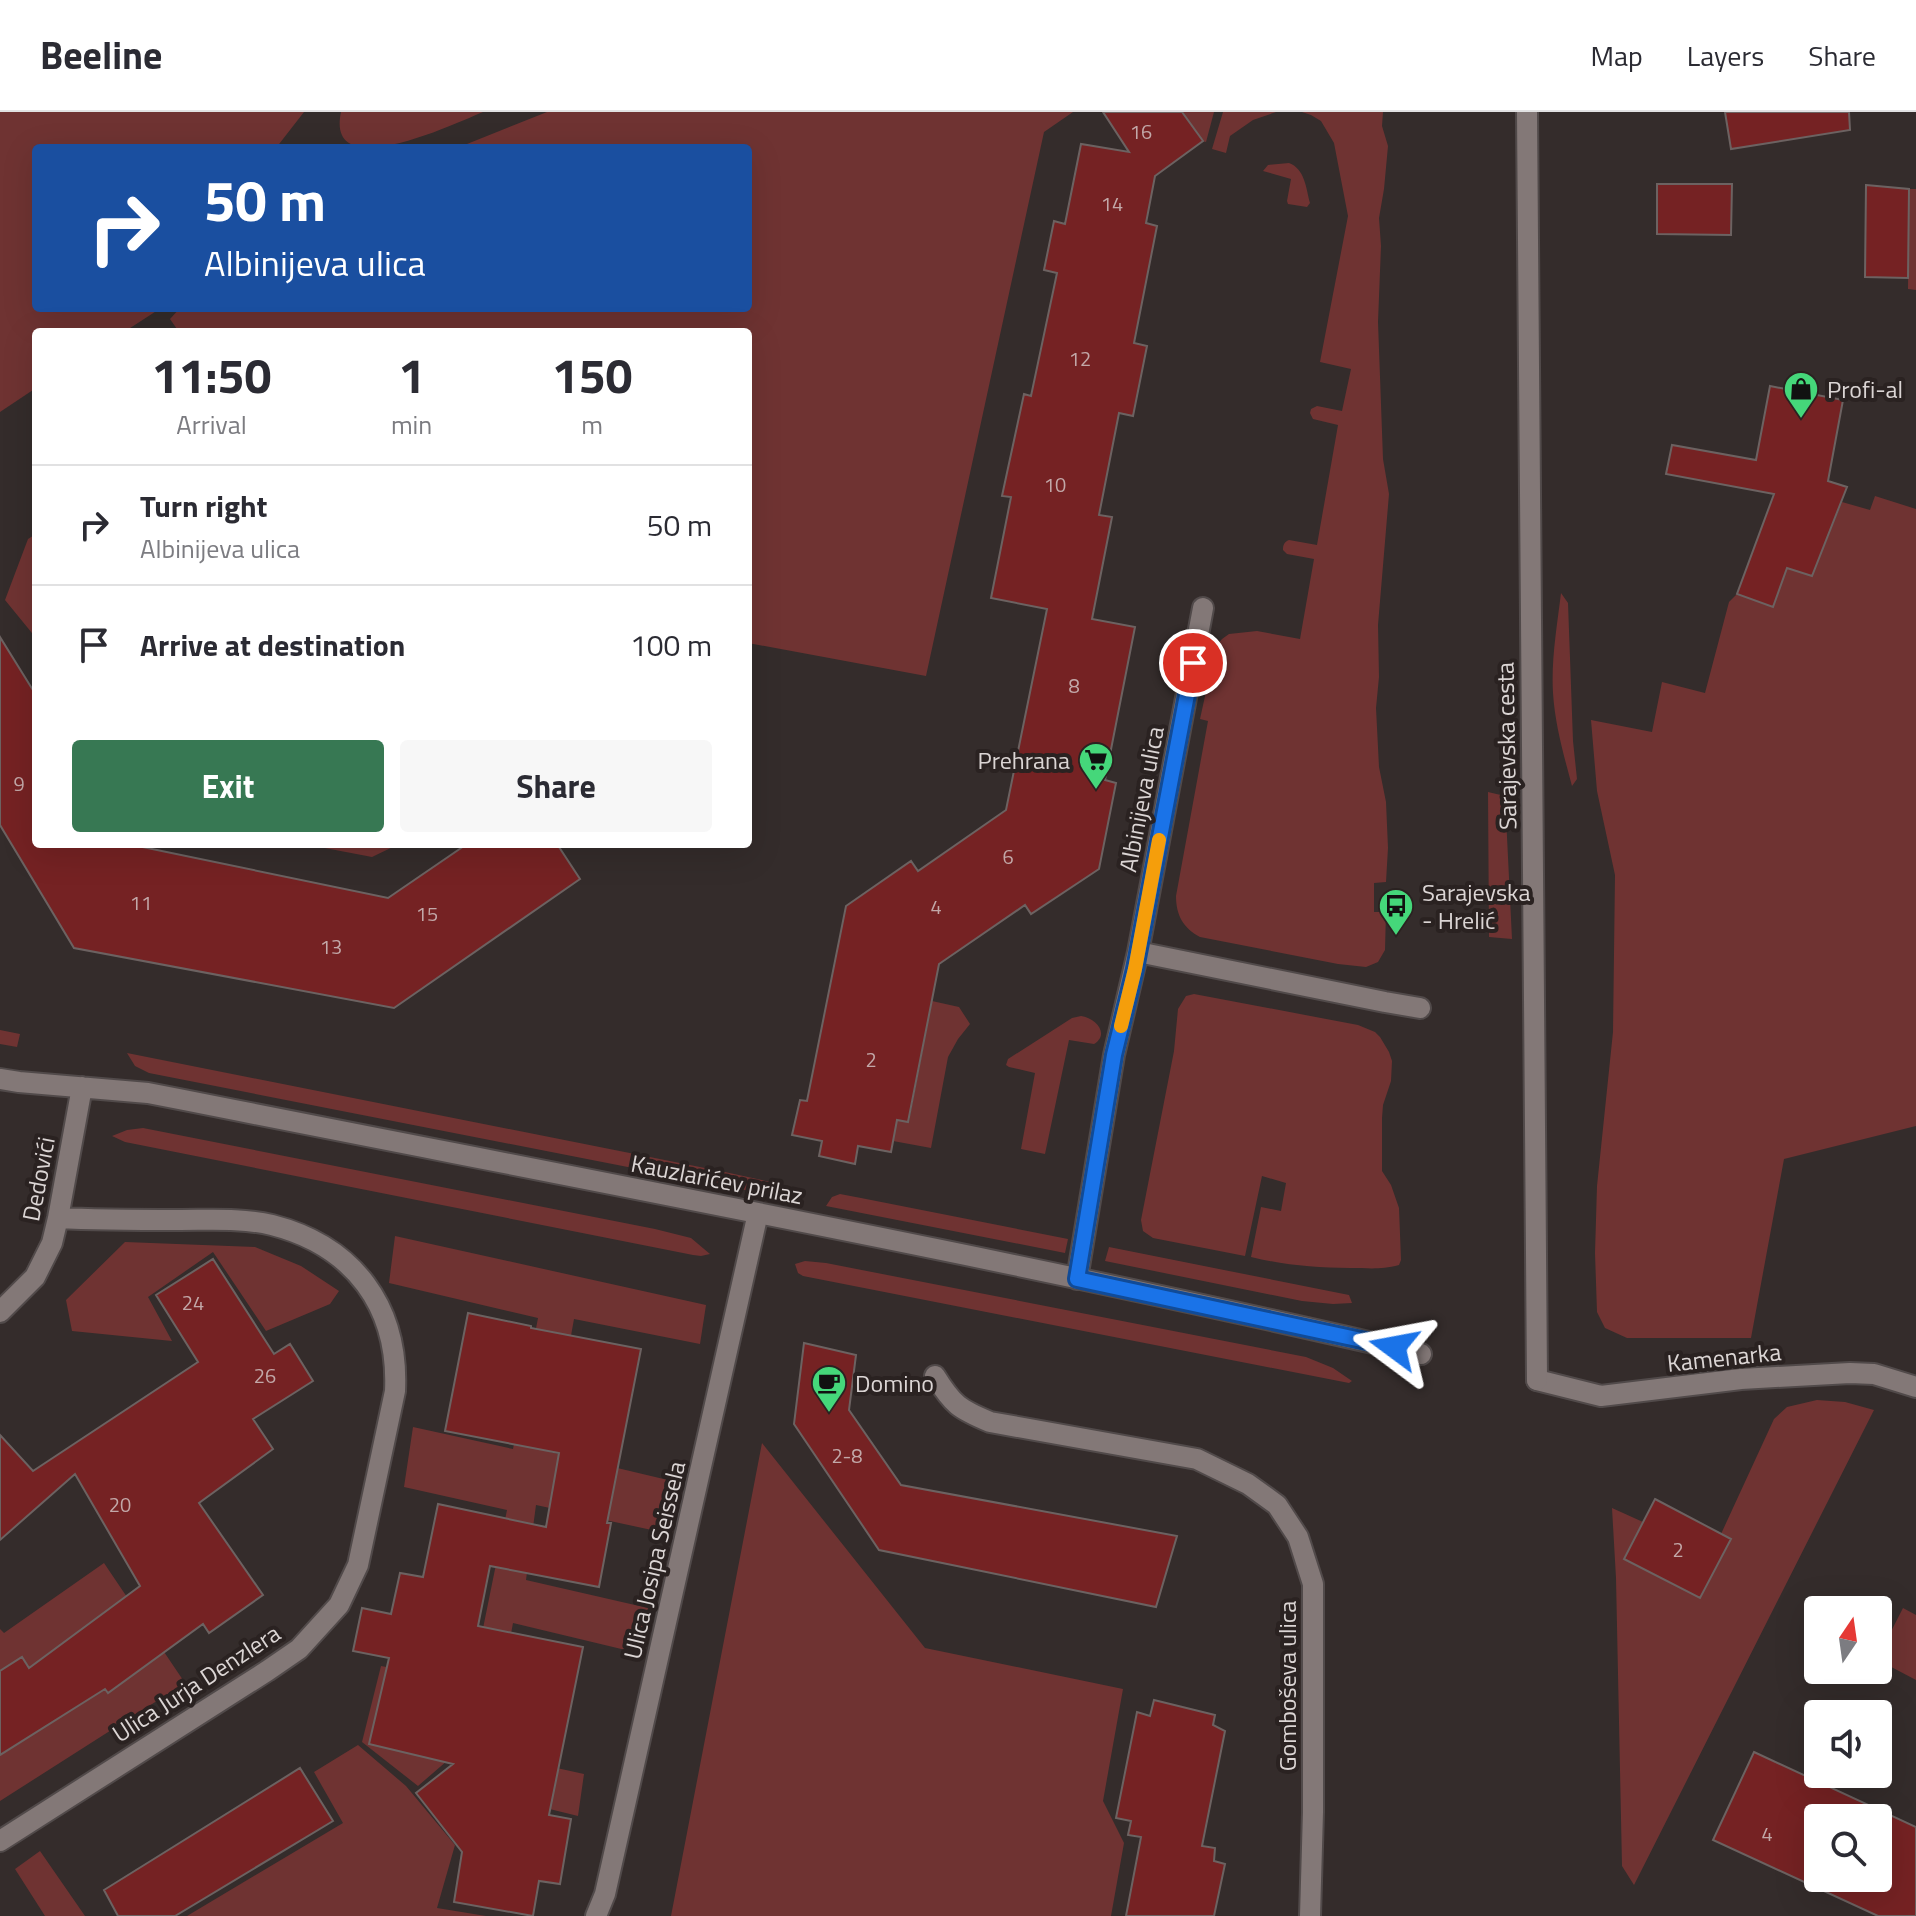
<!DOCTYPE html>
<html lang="en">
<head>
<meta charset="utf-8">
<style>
	:root { --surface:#fff; --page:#f7f7f7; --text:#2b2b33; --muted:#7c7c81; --line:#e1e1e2; --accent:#377853 }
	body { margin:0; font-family:"Titillium Web",sans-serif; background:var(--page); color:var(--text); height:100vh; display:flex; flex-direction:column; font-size:30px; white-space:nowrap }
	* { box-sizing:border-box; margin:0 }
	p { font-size:26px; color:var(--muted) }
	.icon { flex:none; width:44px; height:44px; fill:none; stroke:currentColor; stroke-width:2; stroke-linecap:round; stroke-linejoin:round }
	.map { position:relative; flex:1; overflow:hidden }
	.sheet { position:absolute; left:32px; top:216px; width:720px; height:520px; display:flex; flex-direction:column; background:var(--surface); border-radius:8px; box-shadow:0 8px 32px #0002 }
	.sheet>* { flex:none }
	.guide { position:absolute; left:32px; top:32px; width:720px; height:168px; border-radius:8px; box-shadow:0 8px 32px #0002; background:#1a4fa0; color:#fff; overflow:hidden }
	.needle { width:52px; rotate:13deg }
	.controls { position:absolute; left:1804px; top:1484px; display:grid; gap:16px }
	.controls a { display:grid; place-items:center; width:88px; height:88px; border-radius:8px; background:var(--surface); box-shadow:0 8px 32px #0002; font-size:40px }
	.pin { position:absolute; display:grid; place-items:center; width:68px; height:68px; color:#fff; margin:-34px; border:4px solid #fff; border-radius:50%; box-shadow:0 2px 8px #0007 }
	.me { position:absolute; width:88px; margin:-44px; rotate:283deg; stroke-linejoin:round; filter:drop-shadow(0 0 6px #0008) }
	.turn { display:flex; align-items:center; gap:28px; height:168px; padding:0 40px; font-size:36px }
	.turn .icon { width:104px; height:104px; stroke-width:2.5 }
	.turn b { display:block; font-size:56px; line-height:68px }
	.eta { display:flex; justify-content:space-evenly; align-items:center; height:136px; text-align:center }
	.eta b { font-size:48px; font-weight:700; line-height:56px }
	.button { display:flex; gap:16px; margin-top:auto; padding:16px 40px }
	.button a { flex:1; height:92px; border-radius:8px; background:var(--accent); color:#fff; font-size:32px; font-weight:700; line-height:92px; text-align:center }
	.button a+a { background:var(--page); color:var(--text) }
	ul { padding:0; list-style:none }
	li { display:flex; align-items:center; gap:24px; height:120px; padding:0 40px; border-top:2px solid var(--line) }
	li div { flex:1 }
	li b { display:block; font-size:30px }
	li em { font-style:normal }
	header { display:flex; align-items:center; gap:48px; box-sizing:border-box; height:112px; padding:0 40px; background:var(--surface); border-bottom:2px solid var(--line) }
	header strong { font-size:38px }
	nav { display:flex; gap:44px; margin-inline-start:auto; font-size:28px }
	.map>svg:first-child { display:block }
</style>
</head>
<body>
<header>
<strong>Beeline</strong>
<nav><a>Map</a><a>Layers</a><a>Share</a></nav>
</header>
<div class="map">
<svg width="1916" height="1804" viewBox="0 0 1916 1804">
	<rect width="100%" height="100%" fill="#342c2b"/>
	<path fill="#6f3332" d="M 0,0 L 304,0 L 276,36 L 36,36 L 36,196 L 161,196 L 124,220 L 36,220 L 36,276 L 0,300 Z
		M 341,0 L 483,0 C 456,11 325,74 341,0 Z
		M 547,0 L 1073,0 L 1044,20 L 926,564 L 748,531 L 748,220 L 179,220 L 170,207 L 180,196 L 748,196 L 748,36 L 457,36 Z
		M 1182,0 L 1214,0 L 1206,30 L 1203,29 Z
		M 1223,0 L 1276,0 L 1253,8 L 1230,24 L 1226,41 L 1212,37 Z
		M 1302,0 L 1383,0 L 1382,14 L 1388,34 L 1384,77 L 1379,106 L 1381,134 L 1378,210 L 1383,347 L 1389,382 L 1378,513 L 1379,565 L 1376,596 L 1379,655 L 1386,690 L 1388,736 L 1386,770 L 1374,771 L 1374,800 L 1386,800 L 1385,838 L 1378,850 L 1366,855 L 1338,852 L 1200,825 C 1183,816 1176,803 1176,784 L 1208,609 L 1200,607 L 1216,534 L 1222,527 L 1229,522 L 1257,519 L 1300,527 L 1314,447 L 1287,442 L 1283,438 C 1283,433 1284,430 1289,428 L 1317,433 L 1338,313 L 1313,307 L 1310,301 L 1311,297 L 1317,294 L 1342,299 L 1351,257 L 1320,250 L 1348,104 L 1334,31 L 1321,9 L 1311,3 Z
		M 1289,51 C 1305,57 1306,76 1310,91 L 1307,95 L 1288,92 L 1287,89 L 1291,67 L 1263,59 L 1268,53 Z
		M 1909,77 L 1916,77 L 1916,178 L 1908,177 Z
		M 1875,384 L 1916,397 L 1916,1014 L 1784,1047 L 1751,1226 L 1627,1226 L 1605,1216 L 1597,1200 L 1595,1141 L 1597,1074 L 1613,920 L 1615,763 L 1597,679 L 1591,608 L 1652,620 L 1662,570 L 1705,581 L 1729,490 L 1737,482 L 1773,495 L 1787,456 L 1812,464 L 1842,390 L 1870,398 Z
		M 36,422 L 36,526 L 5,488 L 28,427 Z
		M 1561,481 L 1568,491 L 1573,629 L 1577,667 L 1572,674 C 1564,644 1555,613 1553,581 C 1551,548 1557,514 1561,481 Z
		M 1488,680 L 1505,684 L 1512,827 L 1489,825 Z
		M 304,732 L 399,732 L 372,745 Z
		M 1194,882 L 1358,913 L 1375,920 L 1380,925 L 1389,940 L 1392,949 L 1391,969 L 1383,993 L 1382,1006 L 1382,1059 L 1391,1073 L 1399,1096 L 1401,1148 L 1399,1153 C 1380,1158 1369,1156 1350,1156 C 1315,1156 1284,1153 1251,1145 L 1261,1095 L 1281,1099 L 1286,1071 L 1262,1064 L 1245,1144 L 1153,1126 L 1143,1119 L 1141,1108 L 1174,939 L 1178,897 L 1186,884 Z
		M 932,889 L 959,895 L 970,912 L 958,927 L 948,945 L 931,1036 L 893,1029 L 897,1008 L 909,1009 Z
		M 1081,904 C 1096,906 1110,922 1094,932 L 1069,928 L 1045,1042 L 1021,1037 L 1035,961 L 1009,955 L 1006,953 L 1008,947 L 1072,906 Z
		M 0,918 L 20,922 L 17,935 L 0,932 Z
		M 127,941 L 725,1060 L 775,1071 L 781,1079 L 780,1085 L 149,961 L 135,954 Z
		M 143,1016 L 655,1117 L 691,1126 L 710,1142 L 701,1144 L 693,1143 L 125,1030 L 112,1024 L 127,1018 Z
		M 840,1082 L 861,1086 L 1068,1127 L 1065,1141 L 826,1094 L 832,1085 Z
		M 395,1124 L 706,1193 L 700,1232 L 574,1207 L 550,1340 L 672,1369 L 661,1420 L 536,1393 L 526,1468 L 648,1496 L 638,1541 L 513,1511 L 489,1641 L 584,1662 L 578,1704 L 493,1683 L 470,1629 L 418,1674 L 362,1630 L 381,1554 L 430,1563 L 476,1551 L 507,1398 L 404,1375 L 413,1315 L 513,1337 L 538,1206 L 389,1171 Z
		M 125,1130 L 255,1135 L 301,1154 L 339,1179 L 330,1192 L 266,1219 L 213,1140 L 148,1185 L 172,1229 L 72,1219 L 66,1188 Z
		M 1109,1135 L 1349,1183 L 1352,1191 L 1333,1192 L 1302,1189 L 1105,1149 Z
		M 805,1149 L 826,1151 L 1306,1245 L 1333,1256 L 1352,1269 L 1349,1271 L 803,1164 L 798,1161 L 795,1152 Z
		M 1817,1288 L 1845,1290 L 1874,1298 L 1634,1773 L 1622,1754 L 1616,1466 L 1612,1396 L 1643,1410 L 1624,1447 L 1700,1486 L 1731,1427 L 1721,1422 L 1774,1307 L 1787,1295 Z
		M 762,1331 L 925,1536 L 1123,1577 L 1103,1689 L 1124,1731 L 1111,1804 L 671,1804 Z
		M 104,1451 L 185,1571 L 0,1689 L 0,1517 L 4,1521 Z
		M 1903,1496 L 1916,1503 L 1916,1568 L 1878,1548 L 1878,1545 Z
		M 358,1633 L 406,1674 L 455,1733 L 437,1796 L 486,1804 L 187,1804 L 343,1711 L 314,1660 Z
		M 40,1739 L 85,1804 L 45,1804 L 15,1757 Z"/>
	<path fill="#752223" stroke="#6c6261" stroke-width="2" fill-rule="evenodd" d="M 1103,0 L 1182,0 L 1203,29 L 1155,64 L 1146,111 L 1157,114 L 1134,231 L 1147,234 L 1133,304 L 1119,301 L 1099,403 L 1112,405 L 1092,507 L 1135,515 L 1105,668 L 1116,671 L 1099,757 L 1031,802 L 1025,793 L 939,852 L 908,1010 L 897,1008 L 891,1040 L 858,1034 L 855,1052 L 819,1044 L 822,1029 L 792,1023 L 800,988 L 807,989 L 846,794 L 911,749 L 918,759 L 1006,698 L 1047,497 L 991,486 L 1011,385 L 1002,384 L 1024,282 L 1031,284 L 1057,161 L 1044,158 L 1054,109 L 1065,112 L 1081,32 L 1129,40 Z
		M 1725,0 L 1849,0 L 1850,18 L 1731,37 Z
		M 1657,72 L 1732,72 L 1731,123 L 1657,122 Z
		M 1866,73 L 1909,77 L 1908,166 L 1865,165 Z
		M 1770,274 L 1843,288 L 1828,369 L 1847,375 L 1812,464 L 1787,456 L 1773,495 L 1737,482 L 1774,382 L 1666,362 L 1672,333 L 1756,348 Z
		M 0,525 L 36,583 L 36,732 L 128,732 L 388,786 L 467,732 L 557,732 L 580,767 L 394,896 L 74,836 L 0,713 Z
		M 213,1147 L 274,1242 L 290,1232 L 313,1269 L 253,1307 L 273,1337 L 199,1391 L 263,1483 L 209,1521 L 203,1512 L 108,1581 L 105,1577 L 0,1643 L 0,1559 L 22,1545 L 29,1556 L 140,1474 L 75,1362 L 0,1428 L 0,1323 L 33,1359 L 198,1250 L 156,1183 Z
		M 468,1201 L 531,1214 L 531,1216 L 641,1237 L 607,1411 L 611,1411 L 599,1475 L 490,1454 L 478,1514 L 583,1535 L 549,1703 L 571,1707 L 560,1772 L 539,1769 L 533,1804 L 454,1790 L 462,1740 L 416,1681 L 453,1652 L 369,1632 L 389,1546 L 353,1539 L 362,1496 L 391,1502 L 400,1461 L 423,1465 L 438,1392 L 546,1415 L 559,1341 L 445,1319 Z
		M 804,1231 L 856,1243 L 849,1298 L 901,1373 L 1177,1424 L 1156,1495 L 879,1438 L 794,1312 Z
		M 1655,1387 L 1731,1427 L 1700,1486 L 1624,1447 Z
		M 1154,1588 L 1215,1603 L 1213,1613 L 1225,1619 L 1202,1734 L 1215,1736 L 1214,1749 L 1225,1752 L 1214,1804 L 1126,1804 L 1141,1725 L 1128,1723 L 1131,1709 L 1116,1706 L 1137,1600 L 1150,1604 Z
		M 1754,1640 L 1916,1715 L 1916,1804 L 1878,1804 L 1713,1728 ZM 1818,1706 L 1878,1706 L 1878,1766 L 1818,1766 Z
		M 300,1656 L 333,1709 L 175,1804 L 118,1804 L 104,1778 Z"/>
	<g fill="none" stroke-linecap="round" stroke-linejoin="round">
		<defs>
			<path id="street" d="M 1203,496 L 1138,840 L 1385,890 L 1420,896
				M 0,967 L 19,970 L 148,981 L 184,988 C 597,1070 1011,1147 1421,1242
				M 1077,1167 L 1114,943 L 1138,840
				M 0,1200 L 35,1165 L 52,1131 L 58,1106 L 82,975
				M 935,1264 C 953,1293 959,1297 990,1310 L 1197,1347 L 1248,1372 L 1277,1393 L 1298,1425 L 1313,1472 L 1313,1700 L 1310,1804
				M 1537,1268 L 1601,1284 L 1741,1267 L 1850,1261 L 1874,1262 L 1916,1275
				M 0,1729 L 267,1559 L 299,1537 L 339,1493 L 358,1453 L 395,1279 C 399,1195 354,1134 272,1113 C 243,1106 211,1108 181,1108 C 140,1108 99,1108 58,1106
				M 596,1804 L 605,1782 L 758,1101"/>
			<path id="secondary" d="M 1527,0 L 1537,1268"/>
		</defs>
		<use href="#street" stroke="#514a4a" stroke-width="24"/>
		<use href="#secondary" stroke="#514a4a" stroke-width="24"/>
		<use href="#street" stroke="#837877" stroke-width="20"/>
		<use href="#secondary" stroke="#837877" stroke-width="20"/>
	</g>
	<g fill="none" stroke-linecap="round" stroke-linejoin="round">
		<defs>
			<path id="route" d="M 1193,551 L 1135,857 L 1114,943 L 1077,1167 L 1394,1235"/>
		</defs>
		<use href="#route" stroke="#114b97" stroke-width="20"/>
		<use href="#route" stroke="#1a73e8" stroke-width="14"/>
		<path stroke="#f59e0b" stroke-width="14" d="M 1121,914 L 1135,857 L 1159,728"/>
	</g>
	<defs>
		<symbol id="shop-pin" viewBox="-11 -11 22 30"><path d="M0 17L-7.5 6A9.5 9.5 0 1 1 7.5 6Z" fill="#45d77a" stroke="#2a2221"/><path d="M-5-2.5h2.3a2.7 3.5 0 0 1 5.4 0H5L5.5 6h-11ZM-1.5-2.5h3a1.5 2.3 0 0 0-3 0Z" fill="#111"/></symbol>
		<symbol id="supermarket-pin" viewBox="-11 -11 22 30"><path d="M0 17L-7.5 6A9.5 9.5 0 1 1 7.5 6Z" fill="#45d77a" stroke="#2a2221"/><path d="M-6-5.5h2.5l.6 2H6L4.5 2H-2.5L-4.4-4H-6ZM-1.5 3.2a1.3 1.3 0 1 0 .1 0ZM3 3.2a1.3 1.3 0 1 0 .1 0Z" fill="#111"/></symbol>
		<symbol id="bus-pin" viewBox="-11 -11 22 30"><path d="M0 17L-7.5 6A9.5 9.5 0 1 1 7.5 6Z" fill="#45d77a" stroke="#2a2221"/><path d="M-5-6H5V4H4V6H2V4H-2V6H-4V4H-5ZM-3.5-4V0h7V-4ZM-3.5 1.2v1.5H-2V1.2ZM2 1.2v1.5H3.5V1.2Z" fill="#111"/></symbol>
		<symbol id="cafe-pin" viewBox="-11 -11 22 30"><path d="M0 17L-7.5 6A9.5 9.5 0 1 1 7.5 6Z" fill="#45d77a" stroke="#2a2221"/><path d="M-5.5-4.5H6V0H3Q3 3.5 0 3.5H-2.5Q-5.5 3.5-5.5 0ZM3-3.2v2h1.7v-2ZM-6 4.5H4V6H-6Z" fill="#111"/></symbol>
	</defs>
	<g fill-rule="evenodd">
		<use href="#shop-pin" x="1781" y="257" width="40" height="54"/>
		<use href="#supermarket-pin" x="1076" y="628" width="40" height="54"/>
		<use href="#bus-pin" x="1376" y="774" width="40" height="54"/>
		<use href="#cafe-pin" x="809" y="1251" width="40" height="54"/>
	</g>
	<g text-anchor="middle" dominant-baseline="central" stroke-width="8" stroke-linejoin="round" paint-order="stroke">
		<g font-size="20" fill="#c2a8a8">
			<text x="1141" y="19">16</text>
			<text x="1112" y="91">14</text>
			<text x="1080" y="246">12</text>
			<text x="1055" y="372">10</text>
			<text x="1074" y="573">8</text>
			<text x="19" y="671">9</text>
			<text x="1008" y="744">6</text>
			<text x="141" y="790">11</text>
			<text x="936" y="794">4</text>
			<text x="427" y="801">15</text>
			<text x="331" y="834">13</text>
			<text x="871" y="947">2</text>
			<text x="193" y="1190">24</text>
			<text x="265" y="1263">26</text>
			<text x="847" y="1343">2-8</text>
			<text x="120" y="1392">20</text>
			<text x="1678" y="1437">2</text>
			<text x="1767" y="1721">4</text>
		</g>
		<g font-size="24" fill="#dbd5d4" stroke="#2a2221" text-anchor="start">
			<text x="1827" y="277">Profi-al</text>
			<text x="1070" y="648" text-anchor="end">Prehrana</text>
			<text x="1422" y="780">Sarajevska<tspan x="1422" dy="28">- Hrelić</tspan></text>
			<text x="855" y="1271">Domino</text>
		</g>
		<g font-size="24" fill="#dbd5d4" stroke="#2a2221">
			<text transform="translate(1506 634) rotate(-91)">Sarajevska cesta</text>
			<text transform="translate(1141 687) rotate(-79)">Albinijeva ulica</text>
			<text transform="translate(38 1067) rotate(-79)">Dedovići</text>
			<text transform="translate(717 1067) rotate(11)">Kauzlarićev prilaz</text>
			<text transform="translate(1724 1245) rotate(-6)">Kamenarka</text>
			<text transform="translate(654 1448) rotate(-77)">Ulica Josipa Seissela</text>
			<text transform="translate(196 1571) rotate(-33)">Ulica Jurja Denzlera</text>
			<text transform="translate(1287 1574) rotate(-90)">Gomboševa ulica</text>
		</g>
	</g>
</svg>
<div class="controls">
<a><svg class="needle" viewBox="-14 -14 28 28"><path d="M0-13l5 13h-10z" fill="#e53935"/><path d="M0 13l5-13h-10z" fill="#7c7c81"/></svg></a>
<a><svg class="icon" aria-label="sound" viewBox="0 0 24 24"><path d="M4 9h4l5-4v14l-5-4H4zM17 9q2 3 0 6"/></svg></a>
<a><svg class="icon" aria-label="search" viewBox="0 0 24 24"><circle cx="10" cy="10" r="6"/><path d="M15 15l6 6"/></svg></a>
</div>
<div class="pin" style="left:1193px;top:551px;background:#d93025"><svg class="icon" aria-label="arrive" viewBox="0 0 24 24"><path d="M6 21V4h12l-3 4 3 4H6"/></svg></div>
<svg class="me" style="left:1394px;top:1235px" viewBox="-20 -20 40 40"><path d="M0-17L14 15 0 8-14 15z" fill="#1a73e8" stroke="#fff" stroke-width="4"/></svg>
<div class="guide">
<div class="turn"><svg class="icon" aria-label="right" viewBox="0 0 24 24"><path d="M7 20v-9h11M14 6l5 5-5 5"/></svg><div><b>50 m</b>Albinijeva ulica</div></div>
</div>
<section class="sheet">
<div class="eta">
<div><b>11:50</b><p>Arrival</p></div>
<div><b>1</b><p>min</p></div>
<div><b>150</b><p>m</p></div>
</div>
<ul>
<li><svg class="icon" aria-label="right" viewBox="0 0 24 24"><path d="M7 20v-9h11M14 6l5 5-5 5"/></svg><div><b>Turn right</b><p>Albinijeva ulica</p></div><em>50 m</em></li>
<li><svg class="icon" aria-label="arrive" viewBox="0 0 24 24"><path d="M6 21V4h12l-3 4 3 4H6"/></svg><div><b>Arrive at destination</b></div><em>100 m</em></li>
</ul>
<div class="button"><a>Exit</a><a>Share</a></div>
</section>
</div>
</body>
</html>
